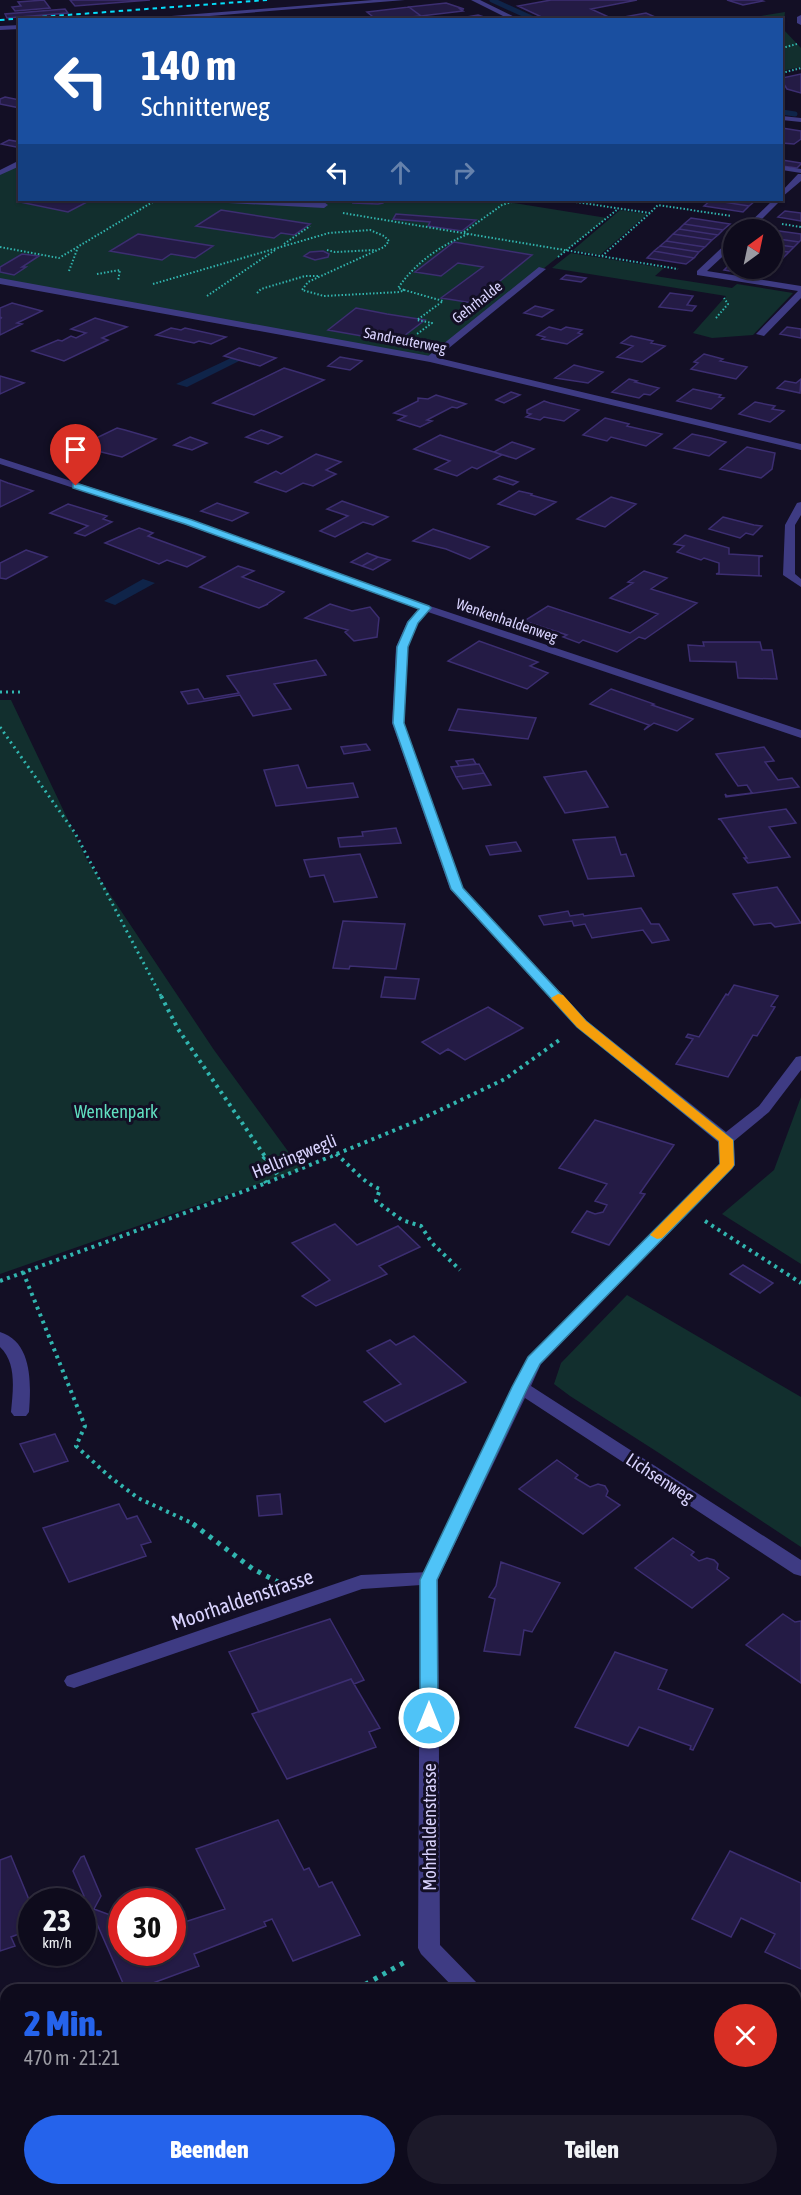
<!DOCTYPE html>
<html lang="de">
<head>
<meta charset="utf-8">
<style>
	:root { --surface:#0e0b1c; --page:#1c1929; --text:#f1f3f6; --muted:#9b9ba3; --line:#2e2b3b; --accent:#2563eb }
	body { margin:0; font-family:"Asap Condensed",sans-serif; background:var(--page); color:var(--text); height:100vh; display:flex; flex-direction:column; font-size:22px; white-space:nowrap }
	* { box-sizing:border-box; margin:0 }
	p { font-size:20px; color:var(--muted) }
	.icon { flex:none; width:33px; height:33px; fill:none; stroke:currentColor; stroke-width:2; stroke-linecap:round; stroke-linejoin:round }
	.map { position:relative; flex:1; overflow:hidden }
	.sheet { position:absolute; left:0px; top:1984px; width:801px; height:212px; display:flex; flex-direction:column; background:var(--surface); border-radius:18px 18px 0 0; box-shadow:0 2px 4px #0004,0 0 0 2px var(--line) }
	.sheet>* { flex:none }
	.guide { position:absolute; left:18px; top:18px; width:765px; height:183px; border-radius:0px; box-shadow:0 2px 4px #0004,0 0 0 2px var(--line); background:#1a4fa0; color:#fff; overflow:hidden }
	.needle { width:39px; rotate:33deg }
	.controls { position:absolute; left:723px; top:219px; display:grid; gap:12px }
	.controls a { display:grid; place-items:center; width:60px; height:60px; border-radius:50%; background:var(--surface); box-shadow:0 2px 4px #0004,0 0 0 2px var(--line); font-size:30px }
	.speed { position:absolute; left:18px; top:1888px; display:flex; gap:12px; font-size:30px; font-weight:700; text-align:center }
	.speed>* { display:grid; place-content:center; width:78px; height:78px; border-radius:50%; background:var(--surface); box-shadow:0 2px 4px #0004,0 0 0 2px var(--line); line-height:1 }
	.speed small { font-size:15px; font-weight:400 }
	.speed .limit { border:9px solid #d22; background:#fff; color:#111 }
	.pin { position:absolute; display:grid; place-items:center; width:51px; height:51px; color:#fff; margin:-62px -26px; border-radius:50% 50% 50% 0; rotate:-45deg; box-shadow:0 0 6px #0007 }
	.pin .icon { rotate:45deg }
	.me { position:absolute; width:66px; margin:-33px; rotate:0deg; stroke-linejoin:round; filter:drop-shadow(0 0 4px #0008) }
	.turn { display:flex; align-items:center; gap:21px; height:126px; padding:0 24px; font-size:27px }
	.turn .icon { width:78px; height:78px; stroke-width:2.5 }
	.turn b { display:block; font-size:42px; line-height:51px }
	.lanes { display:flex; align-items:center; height:57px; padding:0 24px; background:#0003; justify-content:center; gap:30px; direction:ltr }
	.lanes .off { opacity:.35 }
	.round { display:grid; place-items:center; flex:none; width:63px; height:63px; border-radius:32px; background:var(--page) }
	.headline { display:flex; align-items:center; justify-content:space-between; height:102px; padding:0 24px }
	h1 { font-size:36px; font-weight:800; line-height:45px; color:var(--accent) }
	.action { display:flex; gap:12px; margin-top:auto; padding:12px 24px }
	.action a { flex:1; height:69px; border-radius:36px; background:var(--accent); color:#fff; font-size:24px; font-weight:800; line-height:69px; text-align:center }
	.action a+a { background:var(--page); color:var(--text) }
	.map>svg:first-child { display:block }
</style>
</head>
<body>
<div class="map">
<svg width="801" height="2195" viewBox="0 0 801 2195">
	<rect width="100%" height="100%" fill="#130f25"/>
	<path fill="#122f2e" d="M 785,12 L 783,29 L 801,48 L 801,67 L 782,71 L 782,20 L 742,19 Z
		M 19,162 L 20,200 L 518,200 L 514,203 L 607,218 L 430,359 L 0,281 L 0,173 Z
		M 620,210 L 647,214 L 600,255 L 573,250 Z
		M 571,253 L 664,268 L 655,276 L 732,288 L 737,284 L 793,293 L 753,335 L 712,338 L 693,333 L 726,296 L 552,268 Z
		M 0,700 L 11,700 L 87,860 L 214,1050 L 301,1169 L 0,1274 Z
		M 801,1097 L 801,1264 L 722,1214 L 774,1170 Z
		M 627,1295 L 801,1397 L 801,1547 L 659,1453 L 570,1396 L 554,1384 L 561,1363 Z
		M 6,2012 L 6,2190 L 626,2190 L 631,2195 L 0,2195 L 0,2013 Z"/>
	<path fill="#0f2449" d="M 231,358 L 241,360 L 187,387 L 176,384 Z
		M 143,579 L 155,583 L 115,605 L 104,601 Z"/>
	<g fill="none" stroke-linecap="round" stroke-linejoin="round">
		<path stroke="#0f2449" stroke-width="5" d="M 492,0 L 536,20
			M 782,112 L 795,114"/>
	</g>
	<path fill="#241b45" stroke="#3c2e71" stroke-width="1.5" d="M 44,0 L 50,8 L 15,11 L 12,7 L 21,6 L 18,2 Z
		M 70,0 L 150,0 L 75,6 Z
		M 551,0 L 637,0 L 591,9 L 613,19 L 646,13 L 662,20 L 548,20 L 518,6 Z
		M 727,0 L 760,0 L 763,1 L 743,5 Z
		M 446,3 L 464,9 L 460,9 L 463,11 L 421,16 L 409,7 Z
		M 409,7 L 421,16 L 377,20 L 367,12 Z
		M 65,9 L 68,13 L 7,18 L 5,14 Z
		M 478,15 L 493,20 L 455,19 Z
		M 801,74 L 801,93 L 787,89 L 782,81 L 782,78 Z
		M 5,97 L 20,100 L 20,108 L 0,104 L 0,99 Z
		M 782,128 L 801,131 L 801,139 L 794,144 L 782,143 Z
		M 9,140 L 20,142 L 20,145 L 16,147 L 1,144 Z
		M 782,160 L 801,163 L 801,164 L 797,168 L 782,166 Z
		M 25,200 L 79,200 L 89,201 L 68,212 L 20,202 Z
		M 354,200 L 385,200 L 383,203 L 378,204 L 353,203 Z
		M 711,200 L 749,206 L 743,212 L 704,206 Z
		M 711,200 L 747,200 L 755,201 L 749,206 Z
		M 221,210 L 310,224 L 294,235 L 281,233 L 274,238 L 196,226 Z
		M 785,211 L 801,213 L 801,221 L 778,217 Z
		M 396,214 L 476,220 L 462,231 L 428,226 L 430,222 L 393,219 Z
		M 691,218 L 730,224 L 723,230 L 684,224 Z
		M 684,224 L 723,230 L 718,235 L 679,229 Z
		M 679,229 L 718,235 L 712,240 L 673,234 Z
		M 772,230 L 801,234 L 801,240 L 799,242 L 772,238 Z
		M 138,234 L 213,246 L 195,258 L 171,254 L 162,260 L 110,251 Z
		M 673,234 L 712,240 L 705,247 L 666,241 Z
		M 772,238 L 799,242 L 794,247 L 772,244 Z
		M 666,241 L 705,247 L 699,252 L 660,246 Z
		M 454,242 L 532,255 L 473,303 L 441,298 L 483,267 L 458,263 L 441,276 L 415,272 Z
		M 772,244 L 794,247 L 789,252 L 772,250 Z
		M 660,246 L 699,252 L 694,258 L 654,251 Z
		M 772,250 L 789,252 L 782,259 L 772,257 Z
		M 323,251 L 329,254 L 328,257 L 315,260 L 304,256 L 310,252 Z
		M 654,251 L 694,258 L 686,264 L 647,258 Z
		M 22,254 L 39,256 L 22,267 L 26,267 L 14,275 L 0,272 L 0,267 Z
		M 731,263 L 734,264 L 734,268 L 771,270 L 764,277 L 724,270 Z
		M 566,275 L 586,278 L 581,282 L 561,279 Z
		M 670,293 L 693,296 L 687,305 L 696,306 L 692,311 L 659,307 Z
		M 12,303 L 42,311 L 17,323 L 22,324 L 0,335 L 0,318 L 2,318 L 0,317 L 0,308 Z
		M 535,306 L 553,310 L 542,317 L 524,313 Z
		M 356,308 L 387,314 L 425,320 L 396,342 L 328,330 Z
		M 95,318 L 127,327 L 102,338 L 108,340 L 64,361 L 32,351 L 58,340 L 62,341 L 71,336 L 76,338 L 86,333 L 71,329 Z
		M 549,327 L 561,330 L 566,327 L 582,330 L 578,333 L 582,334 L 567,344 L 542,339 L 545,337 L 537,335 Z
		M 787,327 L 801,329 L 801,338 L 780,334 Z
		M 171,328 L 181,330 L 185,328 L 226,337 L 211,344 L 199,341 L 194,343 L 156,335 Z
		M 631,336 L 653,341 L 651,343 L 665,346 L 642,362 L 617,357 L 633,346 L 621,343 Z
		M 239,348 L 276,358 L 260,366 L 224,356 Z
		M 704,354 L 723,359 L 720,361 L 747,367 L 736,379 L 691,369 L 698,363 L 694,362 Z
		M 340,357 L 362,361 L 350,370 L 328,366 Z
		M 574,365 L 586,368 L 603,372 L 588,383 L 555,378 Z
		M 284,368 L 324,380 L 254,415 L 213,403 Z
		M 0,376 L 24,383 L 0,394 Z
		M 629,379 L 637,381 L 635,382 L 659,388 L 650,395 L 644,394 L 639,398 L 612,392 Z
		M 801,379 L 800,393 L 777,388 L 785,381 L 796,383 Z
		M 693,389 L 721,395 L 719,397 L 724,398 L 711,409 L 677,401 Z
		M 511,392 L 520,395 L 504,403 L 496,400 Z
		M 436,395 L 466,404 L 457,408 L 452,407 L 427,420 L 432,421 L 420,427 L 398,420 L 406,416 L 394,413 L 418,401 L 418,398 L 428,399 Z
		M 544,401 L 550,403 L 579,410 L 564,421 L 544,417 L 540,420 L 526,417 L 531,414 L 527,413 L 527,410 Z
		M 755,402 L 775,406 L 772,409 L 784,411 L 770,422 L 739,414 Z
		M 605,418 L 629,424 L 627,426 L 662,434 L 646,446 L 611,437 L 607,441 L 583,435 Z
		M 117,428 L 125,430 L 156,439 L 122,457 L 93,450 L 90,447 L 93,446 L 86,443 Z
		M 261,430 L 282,437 L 268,444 L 246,437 Z
		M 692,434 L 711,438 L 726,442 L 709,456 L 674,448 Z
		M 440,435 L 494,452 L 502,455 L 477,469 L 472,467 L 457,476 L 435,469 L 450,461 L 414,449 Z
		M 190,437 L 207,443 L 192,450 L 174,445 Z
		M 512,442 L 534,449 L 516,459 L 494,452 Z
		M 747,447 L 775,453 L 772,469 L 761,478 L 720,469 Z
		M 316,454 L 341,462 L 326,470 L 336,474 L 313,486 L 303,483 L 286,492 L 255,482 L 276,471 L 281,474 Z
		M 499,476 L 518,482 L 513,485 L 494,479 Z
		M 0,480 L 8,483 L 33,491 L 0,507 Z
		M 519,491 L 532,494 L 531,495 L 556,502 L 535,515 L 498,504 Z
		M 611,497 L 636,504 L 605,527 L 577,519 Z
		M 342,501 L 388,517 L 373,525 L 363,522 L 335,537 L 320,531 L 348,516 L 327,509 Z
		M 217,503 L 248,513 L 232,521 L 201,511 Z
		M 68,504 L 107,516 L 103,519 L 112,522 L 85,536 L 75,533 L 88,526 L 50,513 Z
		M 723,517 L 754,525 L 762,526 L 753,535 L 746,533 L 740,538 L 709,529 Z
		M 139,528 L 153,533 L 148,536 L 205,557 L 187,567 L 167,560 L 159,564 L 105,543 Z
		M 433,529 L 489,547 L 470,559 L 446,549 L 413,541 Z
		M 685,535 L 729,548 L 729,554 L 763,556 L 759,557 L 759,576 L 762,576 L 716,574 L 719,573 L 719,563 L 704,558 L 701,560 L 677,552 L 684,546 L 674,544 Z
		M 26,550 L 47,557 L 6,579 L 0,578 L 0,563 Z
		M 367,553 L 378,557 L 362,566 L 351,562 Z
		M 378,557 L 390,560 L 373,570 L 362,566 Z
		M 238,566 L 254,571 L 242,577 L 284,592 L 267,604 L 268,604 L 259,608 L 200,587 Z
		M 644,571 L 667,578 L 651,589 L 697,603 L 645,639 L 639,637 L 617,652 L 583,640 L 579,643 L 563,637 L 567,635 L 524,621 L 548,606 L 630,633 L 658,614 L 610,598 L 633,583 L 628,582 Z
		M 330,604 L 352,611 L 370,607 L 379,618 L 377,637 L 354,641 L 345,632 L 348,630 L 305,618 Z
		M 479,641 L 538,662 L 530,666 L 548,673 L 527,689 L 448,661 Z
		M 703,642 L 760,642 L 762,650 L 772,650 L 777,679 L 738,678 L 736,662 L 690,661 L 688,645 L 704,646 Z
		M 316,660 L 326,675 L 274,684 L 291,709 L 253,716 L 240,695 L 188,704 L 181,692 L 198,689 L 204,699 L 239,693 L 227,676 Z
		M 611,689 L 654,704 L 652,705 L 693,719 L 677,731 L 654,723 L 644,730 L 649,725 L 590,704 Z
		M 458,709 L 536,718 L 528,739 L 449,730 Z
		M 366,744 L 370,750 L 344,754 L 341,747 Z
		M 764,747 L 774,761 L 765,762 L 778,780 L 792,778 L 799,787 L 726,797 L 725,794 L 727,796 L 752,793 L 747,785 L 738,786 L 716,754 Z
		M 473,759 L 476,764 L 459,766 L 456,761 Z
		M 479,764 L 484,773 L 456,777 L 451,767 Z
		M 298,765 L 307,788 L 353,783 L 358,797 L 276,806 L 264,770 Z
		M 586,771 L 608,807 L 565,813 L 544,777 Z
		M 484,773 L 491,785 L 463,789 L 456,777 Z
		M 786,809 L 796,823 L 769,827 L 790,857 L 748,863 L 744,858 L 747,858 L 721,820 L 718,819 Z
		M 396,828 L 401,843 L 340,847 L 338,838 L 363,836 L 362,832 Z
		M 615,837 L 621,855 L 626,854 L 634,876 L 588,879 L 573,840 Z
		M 516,842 L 521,851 L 490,855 L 486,846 Z
		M 360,854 L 377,897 L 334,902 L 324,875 L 310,877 L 304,860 Z
		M 777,887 L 801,923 L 775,927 L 771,923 L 754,925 L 733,894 Z
		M 641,908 L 651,924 L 659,924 L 669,940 L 652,943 L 643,930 L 592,938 L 585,924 L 574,926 L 572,921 L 544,925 L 539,916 L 568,911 L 570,916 L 583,914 L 584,916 Z
		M 343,921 L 405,924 L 396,969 L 350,966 L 349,969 L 333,968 Z
		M 385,977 L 419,979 L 415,999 L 381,997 Z
		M 734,985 L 778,996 L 771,1006 L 775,1007 L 757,1036 L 753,1035 L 728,1077 L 676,1064 L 693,1039 L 686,1037 L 688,1034 L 699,1037 L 726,994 L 728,995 Z
		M 488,1007 L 523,1028 L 465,1060 L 448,1049 L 440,1054 L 422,1042 Z
		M 595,1120 L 674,1145 L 640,1193 L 645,1194 L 609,1245 L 572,1232 L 587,1211 L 595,1214 L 603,1212 L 607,1205 L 595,1201 L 607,1184 L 559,1168 Z
		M 335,1224 L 357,1245 L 398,1226 L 420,1247 L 379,1266 L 387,1274 L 316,1306 L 302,1296 L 330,1280 L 292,1243 Z
		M 743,1265 L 773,1283 L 760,1293 L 730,1274 Z
		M 414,1336 L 466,1382 L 385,1422 L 364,1402 L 401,1384 L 367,1351 L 390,1340 L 396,1345 Z
		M 55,1434 L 68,1461 L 34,1472 L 20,1444 Z
		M 557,1460 L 578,1475 L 575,1478 L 590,1487 L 598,1484 L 605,1486 L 608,1491 L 606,1496 L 620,1505 L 583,1534 L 519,1489 Z
		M 280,1494 L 282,1514 L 259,1516 L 257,1496 Z
		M 119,1504 L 127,1519 L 137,1516 L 151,1542 L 141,1545 L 146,1556 L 69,1582 L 43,1528 Z
		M 673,1538 L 694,1552 L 691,1555 L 699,1561 L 707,1558 L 714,1560 L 718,1564 L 717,1569 L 729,1578 L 692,1608 L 635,1568 Z
		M 501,1562 L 560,1583 L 532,1632 L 524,1630 L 520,1655 L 484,1651 L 495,1599 L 489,1597 L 496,1586 Z
		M 783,1614 L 795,1622 L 801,1621 L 801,1683 L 746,1645 Z
		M 330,1619 L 364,1680 L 354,1684 L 351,1679 L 259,1712 L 229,1652 Z
		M 615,1652 L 667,1670 L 658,1689 L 713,1709 L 693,1750 L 690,1749 L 691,1746 L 639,1727 L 628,1746 L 575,1727 Z
		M 351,1679 L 380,1728 L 369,1732 L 376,1747 L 287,1779 L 252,1714 Z
		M 278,1820 L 304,1870 L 309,1868 L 319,1887 L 332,1882 L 360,1935 L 293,1961 L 272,1919 L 264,1922 L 266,1926 L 194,1954 L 199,1966 L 134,1990 L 126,1990 L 97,1924 L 82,1920 L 81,1902 L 84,1896 L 73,1871 L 81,1857 L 84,1856 L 101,1896 L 94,1909 L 113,1916 L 122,1935 L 122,1953 L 172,1953 L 172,1926 L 225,1909 L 196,1849 Z
		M 730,1851 L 801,1883 L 801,1969 L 765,1952 L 775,1934 L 741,1918 L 731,1937 L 692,1919 Z
		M 11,1856 L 32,1907 L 32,1929 L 11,1937 L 15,1946 L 0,1951 L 0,1860 Z"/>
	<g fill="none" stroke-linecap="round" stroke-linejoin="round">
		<path stroke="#31b5af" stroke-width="2" stroke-dasharray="1.5 2" stroke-linecap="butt" d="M 81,20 L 103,18
			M 782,48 L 797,44
			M 782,73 L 801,68
			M 562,200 L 650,213 L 658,205 L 731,216
			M 343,213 L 678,269
			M 782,224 L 801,227
			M 464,232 L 502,205 L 518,200
			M 284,244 L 310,226
			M 0,247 L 59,258 L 156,200
			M 327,250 L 335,252 L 376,250
			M 602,256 L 650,213
			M 558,257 L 618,209
			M 69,271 L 78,247
			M 97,274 L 120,270 L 118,281
			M 153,284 L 329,233 L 370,230 L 384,236 L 389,241 L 384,247 L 308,282 L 302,290 L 324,296 L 400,292 L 404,290 L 398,288 C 416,262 440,246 468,234
			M 404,290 L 443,301 L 417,320 L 432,323 L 417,334
			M 257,293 L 261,289 L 305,276 L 319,276
			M 207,296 L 275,250
			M 716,318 L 728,304 L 724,298"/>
		<path stroke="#31b5af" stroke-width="3" stroke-dasharray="2 4" stroke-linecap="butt" d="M 0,692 L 22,692
			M 0,727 L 75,833 L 162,998"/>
		<path stroke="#31b5af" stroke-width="4" stroke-dasharray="3 4.5" stroke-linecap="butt" d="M 161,996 L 178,1029 L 279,1177
			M 336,1154 C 350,1165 364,1184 380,1189 L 376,1201 L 402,1220 L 421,1226 L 432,1243 L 460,1270
			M 265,1157 L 256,1166 L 266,1183
			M 705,1221 L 801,1283
			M 23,1272 L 85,1426 L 76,1446 L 110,1477 L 138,1498 L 196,1525
			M 0,1281 L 266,1183 L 417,1121 L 505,1079 L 562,1038"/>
		<path stroke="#31b5af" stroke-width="5" stroke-dasharray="4 6" stroke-linecap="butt" d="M 193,1524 L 253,1569 L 278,1582
			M 346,1990 L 364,1985 L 405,1962
			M 420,1990 L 422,1981
			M 0,2113 L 6,2111
			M 405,2190 L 405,2195"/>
		<path fill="#3e3b83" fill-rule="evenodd" d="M 539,267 L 546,269 L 433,361 L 427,361 L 427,357 Z
			M 0,1332 C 33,1342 31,1385 29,1412 L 26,1416 L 14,1416 L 11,1412 C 13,1390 17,1363 0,1347 Z
			M 429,1572 L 436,1574 L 438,1579 L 436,1584 L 362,1589 L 74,1688 L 67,1686 L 64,1681 L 67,1676 L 361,1575 Z"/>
		<path fill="#3e3b83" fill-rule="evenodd" d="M 373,0 L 405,0 L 160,20 L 121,20 Z
			M 471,0 L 480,0 L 521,20 L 511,20 Z
			M 801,15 L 801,25 L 797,23 L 797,17 Z
			M 20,25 L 20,29 L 0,30 L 0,26 Z
			M 782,116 L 801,118 L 801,122 L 782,120 Z
			M 20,160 L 20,166 L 0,175 L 0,170 Z
			M 782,166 L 801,169 L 801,173 L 782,170 Z
			M 798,174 L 801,174 L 801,181 L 782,197 L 782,191 Z
			M 224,200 L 324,202 L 328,205 L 324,208 L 228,203 Z
			M 773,200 L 781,200 L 751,230 L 742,230 Z
			M 731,239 L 734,239 L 734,246 L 707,271 L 801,286 L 801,298 L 764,336 L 756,334 L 798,291 L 697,275 L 697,271 Z
			M 0,278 L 430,356 L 801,444 L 801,450 L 430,362 L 0,284 Z
			M 0,458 L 192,520 L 430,606 L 801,730 L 801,738 L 428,612 L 418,623 L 408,647 L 404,723 L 463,888 L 587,1021 L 726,1132 L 759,1106 L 796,1057 L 801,1056 L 801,1070 L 769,1112 L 734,1141 L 735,1165 L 732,1168 L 541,1364 L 531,1386 L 801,1560 L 801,1576 L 794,1574 L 525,1398 L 438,1579 L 440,1945 L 477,1983 L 480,1990 L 456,1990 L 421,1954 L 418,1948 L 420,1579 L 528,1357 L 719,1164 L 718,1142 L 577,1027 L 450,889 L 392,723 L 396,647 L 407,622 L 419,609 L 184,524 L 0,464 Z
			M 801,502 L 801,515 L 795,525 L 795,574 L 801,579 L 801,587 L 783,575 L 785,525 L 797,503 Z
			M 648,2190 L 674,2190 L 677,2195 L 651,2195 Z"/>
		<path stroke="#04defa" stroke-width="2" stroke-dasharray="4.5 4" stroke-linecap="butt" d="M 0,20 L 267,0"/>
	</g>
	<path fill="#4fc3f7" stroke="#337fa1" stroke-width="1.5" d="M 73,484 L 79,484 L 192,520 L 429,606 L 431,608 L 418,623 L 408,647 L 404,723 L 463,888 L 586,1021 L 733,1140 L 734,1165 L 732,1168 L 540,1364 L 528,1387 L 437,1580 L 438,1718 L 435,1723 L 429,1725 L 423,1723 L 420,1718 L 420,1580 L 512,1387 L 528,1357 L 720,1164 L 719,1141 L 577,1027 L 451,889 L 393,723 L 397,647 L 408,622 L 419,609 L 185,524 L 73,488 Z"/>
	<path fill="#f59e0b" d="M 558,994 L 563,995 L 586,1021 L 733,1140 L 734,1165 L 732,1168 L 662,1238 L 657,1239 L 650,1235 L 720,1164 L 719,1141 L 577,1027 L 551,998 Z"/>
	<g text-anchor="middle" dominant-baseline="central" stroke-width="6" stroke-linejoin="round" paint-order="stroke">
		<g font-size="15" fill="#d9d3fe" stroke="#130f25">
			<text transform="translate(477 302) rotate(-38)">Gehrhalde</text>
			<text transform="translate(405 340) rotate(11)">Sandreuterweg</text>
			<text transform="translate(507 620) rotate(19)">Wenkenhaldenweg</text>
		</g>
		<g font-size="18" fill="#60dec0" stroke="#130f25">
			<text x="116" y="1111">Wenkenpark</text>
		</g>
		<g font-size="18" fill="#d9d3fe" stroke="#130f25">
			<text transform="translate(294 1156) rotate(-22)">Hellringwegli</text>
			<text transform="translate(660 1478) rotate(33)">Lichsenweg</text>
			<text transform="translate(429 1827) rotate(-90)">Mohrhaldenstrasse</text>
		</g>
		<g font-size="21" fill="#d9d3fe" stroke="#130f25">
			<text transform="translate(242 1599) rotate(-19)">Moorhaldenstrasse</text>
		</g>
	</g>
</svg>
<div class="controls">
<a><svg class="needle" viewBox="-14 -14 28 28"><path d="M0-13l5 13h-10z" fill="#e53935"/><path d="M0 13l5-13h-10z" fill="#9b9ba3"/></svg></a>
</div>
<div class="speed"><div>23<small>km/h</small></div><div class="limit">30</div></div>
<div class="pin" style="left:76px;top:486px;background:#d93025"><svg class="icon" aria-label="arrive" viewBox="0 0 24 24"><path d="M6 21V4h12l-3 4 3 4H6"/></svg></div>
<svg class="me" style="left:429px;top:1718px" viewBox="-20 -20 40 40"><circle r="17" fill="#4fc3f7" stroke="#fff" stroke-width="3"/><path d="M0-11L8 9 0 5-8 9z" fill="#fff"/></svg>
<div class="guide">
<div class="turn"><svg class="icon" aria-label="left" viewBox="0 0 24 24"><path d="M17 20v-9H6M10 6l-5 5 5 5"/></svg><div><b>140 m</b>Schnitterweg</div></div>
<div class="lanes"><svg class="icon" aria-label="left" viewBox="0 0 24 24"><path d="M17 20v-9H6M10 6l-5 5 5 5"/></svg><svg class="icon off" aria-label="ahead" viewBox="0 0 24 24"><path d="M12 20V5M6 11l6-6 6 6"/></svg><svg class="icon off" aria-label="right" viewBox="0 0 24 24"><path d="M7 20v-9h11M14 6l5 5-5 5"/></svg></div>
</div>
<section class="sheet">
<div class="headline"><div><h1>2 Min.</h1><p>470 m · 21:21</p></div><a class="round" style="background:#d93025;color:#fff"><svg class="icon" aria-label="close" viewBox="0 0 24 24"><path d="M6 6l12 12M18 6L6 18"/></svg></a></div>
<div class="action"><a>Beenden</a><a>Teilen</a></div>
</section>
</div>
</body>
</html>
